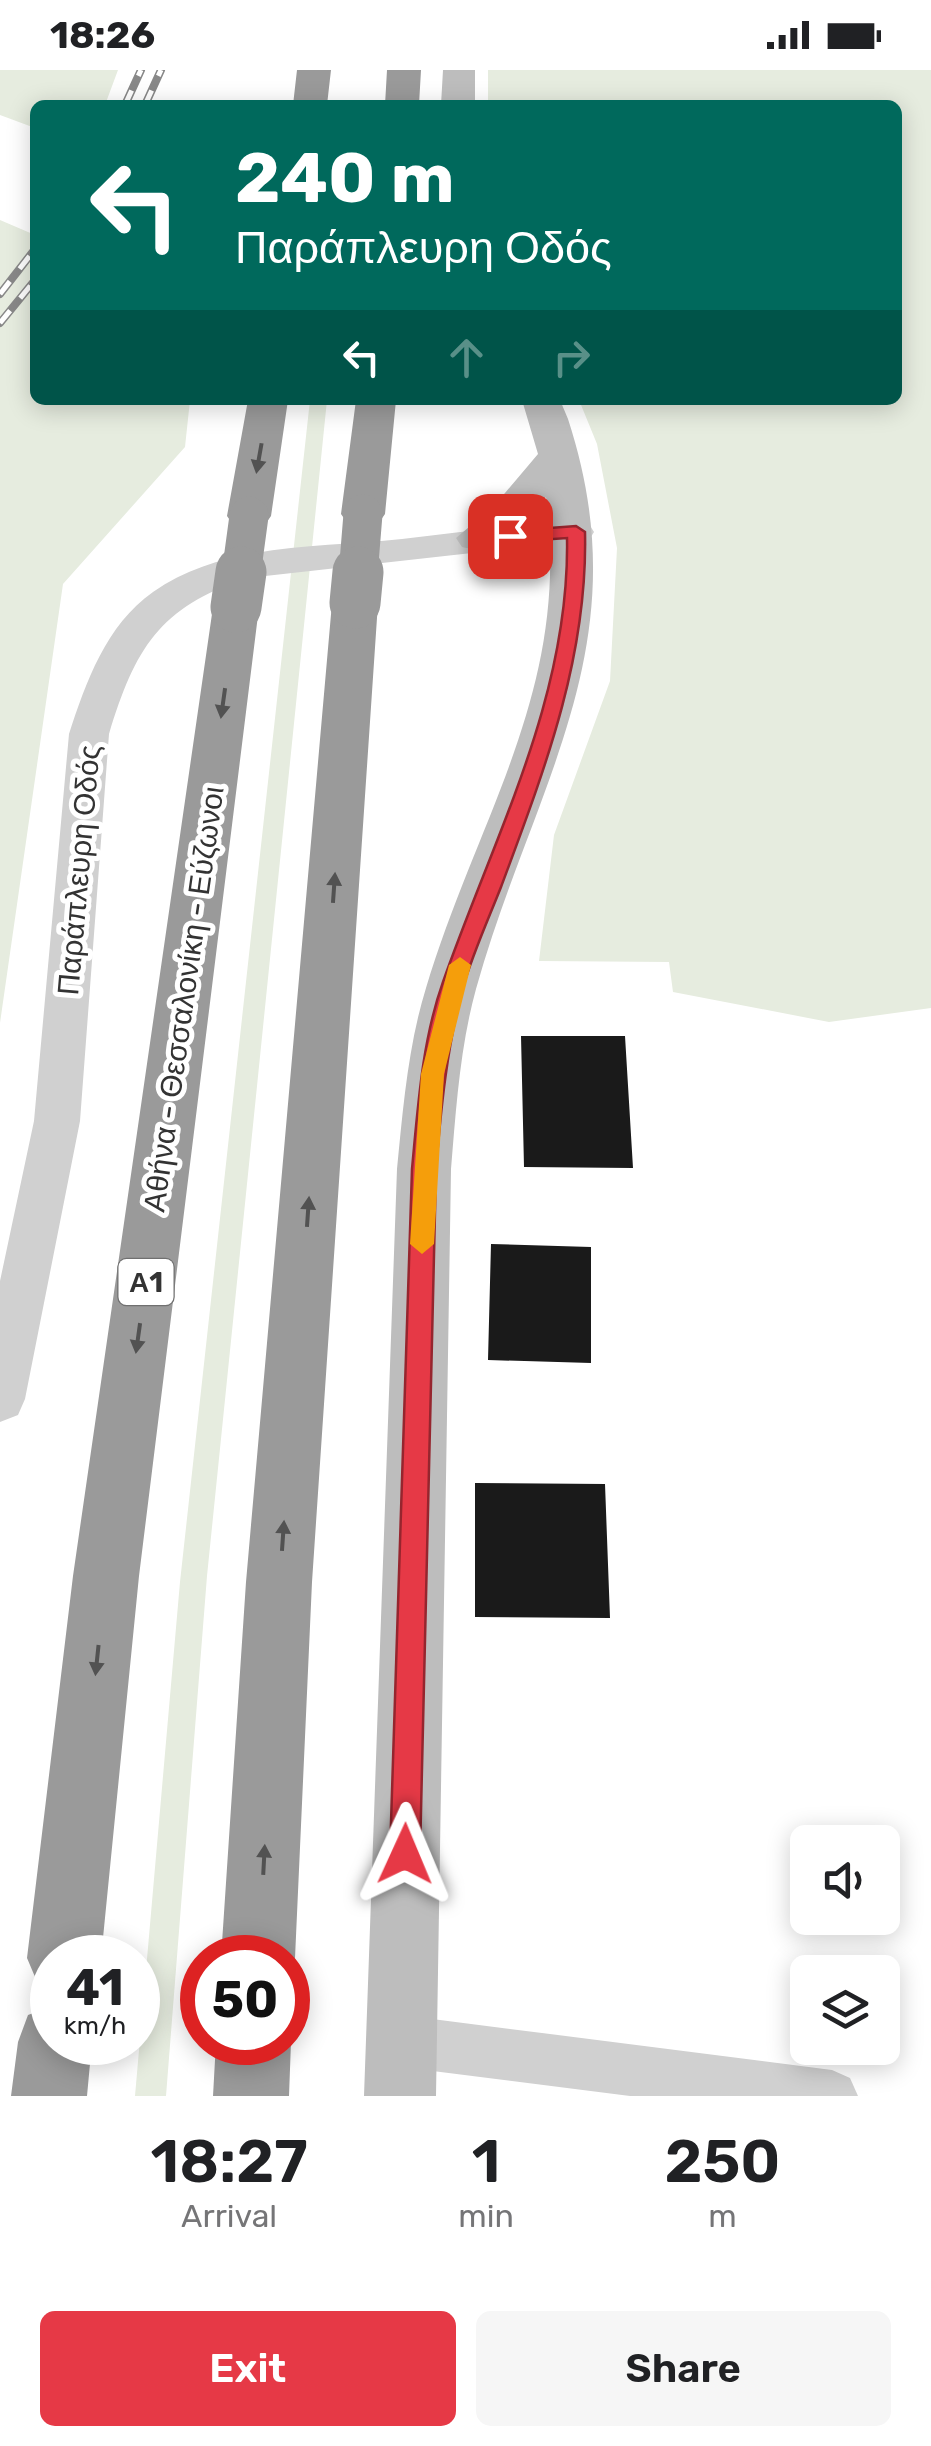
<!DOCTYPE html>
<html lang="en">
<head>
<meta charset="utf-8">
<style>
	:root { --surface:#fff; --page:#f6f6f6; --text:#202124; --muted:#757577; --accent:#e63946 }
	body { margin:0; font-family:Rubik,sans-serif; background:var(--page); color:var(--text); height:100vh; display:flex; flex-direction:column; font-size:38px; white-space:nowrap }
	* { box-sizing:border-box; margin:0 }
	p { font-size:32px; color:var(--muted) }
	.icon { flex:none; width:55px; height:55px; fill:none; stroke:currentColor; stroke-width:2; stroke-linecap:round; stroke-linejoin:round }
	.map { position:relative; height:2026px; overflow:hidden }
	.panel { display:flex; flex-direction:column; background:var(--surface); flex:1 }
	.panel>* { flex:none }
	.guide { position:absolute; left:30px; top:30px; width:872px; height:305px; border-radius:15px; box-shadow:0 5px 25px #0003; background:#00695c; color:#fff; overflow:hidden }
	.tools { position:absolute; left:790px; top:1755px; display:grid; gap:20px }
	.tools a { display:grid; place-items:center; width:110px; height:110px; border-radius:15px; background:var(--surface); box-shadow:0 5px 25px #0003; font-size:50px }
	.speed { position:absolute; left:30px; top:1865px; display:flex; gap:20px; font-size:50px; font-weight:700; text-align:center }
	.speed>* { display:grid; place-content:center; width:130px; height:130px; border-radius:50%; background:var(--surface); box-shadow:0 5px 25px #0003; line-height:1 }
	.speed small { font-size:25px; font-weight:400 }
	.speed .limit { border:15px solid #d22; background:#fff; color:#111 }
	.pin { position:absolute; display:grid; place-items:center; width:85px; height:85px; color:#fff; margin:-42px; border-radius:20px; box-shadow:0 5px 15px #0006 }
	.me { position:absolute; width:110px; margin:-55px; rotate:1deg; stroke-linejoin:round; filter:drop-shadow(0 0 8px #0008) }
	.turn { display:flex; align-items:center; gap:35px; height:210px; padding:0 40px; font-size:45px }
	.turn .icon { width:130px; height:130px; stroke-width:2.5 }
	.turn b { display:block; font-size:70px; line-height:85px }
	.lanes { display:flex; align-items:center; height:95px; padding:0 40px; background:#0003; justify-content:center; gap:50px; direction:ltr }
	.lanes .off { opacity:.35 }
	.eta { display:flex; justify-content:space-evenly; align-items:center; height:170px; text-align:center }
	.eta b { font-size:60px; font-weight:600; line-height:70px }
	.action { display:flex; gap:20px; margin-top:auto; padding:20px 40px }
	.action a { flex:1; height:115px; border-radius:15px; background:var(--accent); color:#fff; font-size:40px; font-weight:600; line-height:115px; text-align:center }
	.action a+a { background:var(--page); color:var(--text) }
	.status { display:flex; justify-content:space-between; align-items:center; height:70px; padding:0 50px; background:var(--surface); direction:ltr }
	.status svg { height:28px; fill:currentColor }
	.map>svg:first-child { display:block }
</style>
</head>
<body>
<div class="status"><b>18:26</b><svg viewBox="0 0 49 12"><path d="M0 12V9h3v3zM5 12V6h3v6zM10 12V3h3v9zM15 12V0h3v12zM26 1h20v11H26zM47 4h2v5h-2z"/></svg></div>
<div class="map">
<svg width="931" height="2026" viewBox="0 0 931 2026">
	<rect width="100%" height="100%" fill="#fff"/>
	<path fill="#e6ecdf" d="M 0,0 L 118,0 L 105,35 L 35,35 L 35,58 L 0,45 Z
		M 488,0 L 931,0 L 931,938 L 829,952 L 673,922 L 669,892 L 539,891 L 554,765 L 610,611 L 617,478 L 597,374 L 579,330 L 898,330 L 898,35 L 488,35 Z
		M 0,150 L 35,165 L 35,330 L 190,330 L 185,377 L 63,514 L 0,953 Z
		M 310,330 L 327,330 L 207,1506 L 166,2026 L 135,2026 L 180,1512 Z"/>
	<path fill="#1a1a1a" d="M 521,966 L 625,966 L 633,1098 L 524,1097 Z
		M 491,1174 L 591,1177 L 591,1293 L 488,1290 Z
		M 475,1413 L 605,1414 L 610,1548 L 475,1547 Z"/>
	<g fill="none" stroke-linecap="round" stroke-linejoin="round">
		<path fill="#d0d0d0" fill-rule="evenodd" d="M 401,1945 L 832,2000 L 850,2008 L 858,2026 L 630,2026 L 401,1997 L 383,1989 L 375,1971 L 383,1953 Z"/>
		<path fill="#d0d0d0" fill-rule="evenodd" d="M 576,451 L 589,454 L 594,462 L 589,470 L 247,508 C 159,537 135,579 109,664 L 80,1051 L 25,1329 L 18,1345 L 0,1352 L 0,1211 L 34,1051 L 69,664 C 86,612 106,555 153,522 C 225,472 319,478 402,469 C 461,462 517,454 576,451 Z"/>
		<path fill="#bdbdbd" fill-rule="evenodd" d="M 443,0 L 475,0 L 475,35 L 441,35 Z
			M 522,330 L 560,330 L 568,349 C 642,575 534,712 476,919 C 460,977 456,1039 451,1099 L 436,2026 L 364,2026 L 397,1099 C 403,1039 408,976 426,918 C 479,742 571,620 546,427 C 525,452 499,487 462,477 L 456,468 L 494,436 L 538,384 Z"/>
		<path fill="#9a9a9a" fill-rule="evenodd" d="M 297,0 L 331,0 L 327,35 L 293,35 Z
			M 387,0 L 421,0 L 419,35 L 385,35 Z
			M 248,330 L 288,330 L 271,446 L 264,456 L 249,460 L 234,456 L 227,446 Z
			M 356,330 L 396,330 L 385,444 L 378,454 L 363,458 L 348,454 L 341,444 Z
			M 355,518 L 371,523 L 378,533 L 312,1512 L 295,1888 L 288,1905 L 288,1888 L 221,1888 L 246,1512 L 332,533 L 339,523 Z
			M 236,522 L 252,527 L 259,537 L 139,1506 L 101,1888 L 52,1888 L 52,1920 L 38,1914 L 27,1888 L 73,1506 L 213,537 L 220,527 Z
			M 52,1936 L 52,1972 L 92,1972 L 87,2026 L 11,2026 L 18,1972 L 28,1945 Z
			M 288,1962 L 291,1972 L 289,2026 L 213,2026 L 216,1972 L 288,1972 Z"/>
		<defs>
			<path id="rail" d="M 125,35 L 141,0
				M 145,35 L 161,0
				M 0,224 L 35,179
				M 0,253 L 35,210"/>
		</defs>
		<use href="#rail" stroke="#888" stroke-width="8"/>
		<use href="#rail" stroke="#fff" stroke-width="5" stroke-dasharray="16" stroke-linecap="butt"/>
		<path stroke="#9a9a9a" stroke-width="39" d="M 241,505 L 249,446
			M 358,505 L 363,444"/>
		<path stroke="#9a9a9a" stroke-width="51" d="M 355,533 L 358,502
			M 236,537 L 241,502"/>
	</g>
	<defs><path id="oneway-solid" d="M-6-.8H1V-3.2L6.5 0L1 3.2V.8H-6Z" transform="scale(2.5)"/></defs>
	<g fill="#525252">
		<use href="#oneway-solid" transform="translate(259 388) rotate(100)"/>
		<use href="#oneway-solid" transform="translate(223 633) rotate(98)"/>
		<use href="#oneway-solid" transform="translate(334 818) rotate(-86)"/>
		<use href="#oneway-solid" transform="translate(308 1142) rotate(-86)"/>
		<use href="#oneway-solid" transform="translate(138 1268) rotate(98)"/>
		<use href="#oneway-solid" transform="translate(283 1466) rotate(-86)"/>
		<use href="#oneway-solid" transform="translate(97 1590) rotate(96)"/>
		<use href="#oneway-solid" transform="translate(264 1790) rotate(-87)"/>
	</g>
	<path fill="#e63946" stroke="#96252e" stroke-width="2.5" d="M 576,456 L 585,462 C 588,588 544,701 501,817 C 488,850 473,883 463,917 C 447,977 441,1037 436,1099 L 420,1784 L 415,1795 L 405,1799 L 395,1795 L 390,1784 L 412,1099 C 418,1036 422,971 443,912 C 494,766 570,627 567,468 L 510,472 L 501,466 L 510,461 Z"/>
	<path fill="#f59e0b" d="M 460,887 L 471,895 L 444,1004 L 434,1174 L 422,1184 L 410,1174 L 421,1004 L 449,895 Z"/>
	<g text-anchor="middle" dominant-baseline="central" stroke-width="10" stroke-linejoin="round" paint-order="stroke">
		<rect fill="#fff" stroke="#707070" stroke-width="2.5" x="118.5" y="1189" width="55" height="46" rx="8"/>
		<g font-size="28" font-weight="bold" fill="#333">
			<text x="146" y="1212">Α1</text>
		</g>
		<g font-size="30" fill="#333" stroke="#fff">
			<text transform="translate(79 800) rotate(-85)">Παράπλευρη Οδός</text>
			<text transform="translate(184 929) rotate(-82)">Αθήνα - Θεσσαλονίκη - Εύζωνοι</text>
		</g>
	</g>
</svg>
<div class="tools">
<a><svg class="icon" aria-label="sound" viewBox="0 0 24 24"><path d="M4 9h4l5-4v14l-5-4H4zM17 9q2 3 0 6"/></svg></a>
<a><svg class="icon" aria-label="layers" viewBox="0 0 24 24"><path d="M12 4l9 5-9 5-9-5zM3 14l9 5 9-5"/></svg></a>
</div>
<div class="speed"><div>41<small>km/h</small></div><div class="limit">50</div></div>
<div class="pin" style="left:510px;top:466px;background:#d93025"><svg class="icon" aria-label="arrive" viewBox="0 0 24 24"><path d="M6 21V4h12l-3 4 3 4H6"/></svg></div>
<svg class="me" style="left:405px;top:1784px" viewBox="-20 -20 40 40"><path d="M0-17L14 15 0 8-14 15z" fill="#e63946" stroke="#fff" stroke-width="4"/></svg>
<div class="guide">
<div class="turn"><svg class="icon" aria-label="left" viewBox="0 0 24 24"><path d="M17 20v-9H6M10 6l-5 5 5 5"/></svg><div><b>240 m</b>Παράπλευρη Οδός</div></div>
<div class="lanes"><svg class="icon" aria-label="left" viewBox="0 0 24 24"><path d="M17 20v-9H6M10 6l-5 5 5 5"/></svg><svg class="icon off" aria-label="ahead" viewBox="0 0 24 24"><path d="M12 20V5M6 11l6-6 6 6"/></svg><svg class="icon off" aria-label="right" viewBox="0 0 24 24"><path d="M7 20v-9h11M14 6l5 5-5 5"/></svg></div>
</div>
</div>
<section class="panel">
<div class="eta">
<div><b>18:27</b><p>Arrival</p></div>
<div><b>1</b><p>min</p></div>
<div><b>250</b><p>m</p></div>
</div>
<div class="action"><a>Exit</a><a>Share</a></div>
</section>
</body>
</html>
